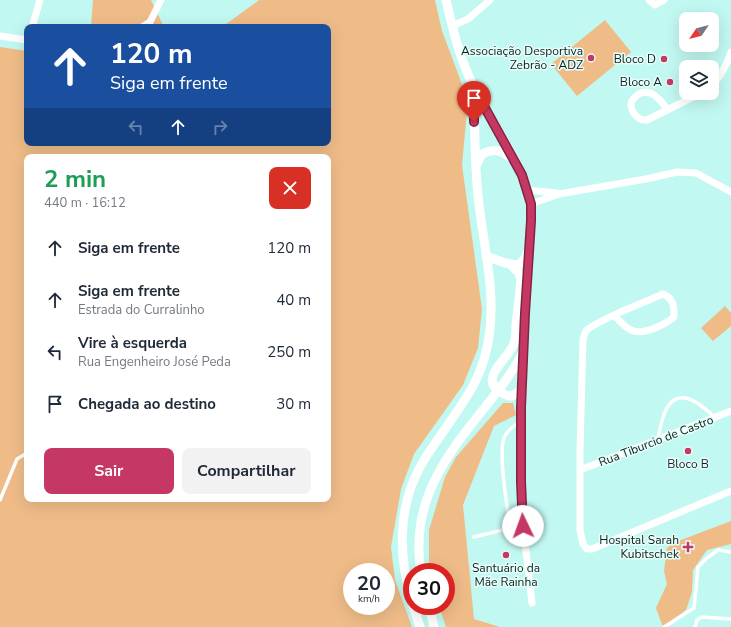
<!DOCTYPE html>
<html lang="pt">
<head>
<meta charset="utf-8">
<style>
	:root { --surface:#fff; --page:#f2f2f3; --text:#1f2937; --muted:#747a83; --accent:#c63864 }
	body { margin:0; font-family:"Nunito Sans",sans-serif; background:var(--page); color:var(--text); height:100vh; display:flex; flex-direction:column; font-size:15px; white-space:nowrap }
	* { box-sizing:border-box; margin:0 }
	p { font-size:13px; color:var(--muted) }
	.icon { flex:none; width:22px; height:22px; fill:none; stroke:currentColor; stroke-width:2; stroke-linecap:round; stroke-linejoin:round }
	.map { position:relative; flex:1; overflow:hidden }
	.sheet { position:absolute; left:24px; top:154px; width:307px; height:348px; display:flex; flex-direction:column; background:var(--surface); border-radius:8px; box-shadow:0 4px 16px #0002 }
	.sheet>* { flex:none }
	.top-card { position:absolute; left:24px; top:24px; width:307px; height:122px; border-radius:8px; box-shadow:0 4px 16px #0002; background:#1a4fa0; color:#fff; overflow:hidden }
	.needle { width:26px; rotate:235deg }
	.fabs { position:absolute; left:679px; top:12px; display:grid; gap:8px }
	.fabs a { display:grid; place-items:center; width:40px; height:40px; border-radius:8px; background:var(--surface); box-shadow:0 4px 16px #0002; font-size:20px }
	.speed { position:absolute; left:343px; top:563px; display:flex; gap:8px; font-size:20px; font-weight:700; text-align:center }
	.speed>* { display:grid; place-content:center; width:52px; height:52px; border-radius:50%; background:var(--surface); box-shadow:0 4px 16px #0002; line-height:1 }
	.speed small { font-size:10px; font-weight:400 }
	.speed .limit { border:6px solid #d22; background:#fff; color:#111 }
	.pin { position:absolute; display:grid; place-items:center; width:34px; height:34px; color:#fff; margin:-41px -17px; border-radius:50% 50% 50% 0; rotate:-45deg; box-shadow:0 0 4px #0007 }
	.pin .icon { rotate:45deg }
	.me { position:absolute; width:44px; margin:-22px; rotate:357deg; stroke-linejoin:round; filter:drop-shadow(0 0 3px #0008) }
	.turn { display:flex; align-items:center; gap:14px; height:84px; padding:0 20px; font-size:18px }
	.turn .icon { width:52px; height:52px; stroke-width:2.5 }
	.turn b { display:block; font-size:28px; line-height:34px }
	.lanes { display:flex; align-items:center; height:38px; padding:0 20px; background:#0003; justify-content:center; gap:20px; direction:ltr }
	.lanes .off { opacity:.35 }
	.round { display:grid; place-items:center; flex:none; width:42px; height:42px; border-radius:8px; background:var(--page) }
	.head { display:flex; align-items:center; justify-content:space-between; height:68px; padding:0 20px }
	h1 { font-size:24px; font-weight:700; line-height:30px; color:#1e9e55 }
	.cta { display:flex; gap:8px; margin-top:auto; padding:8px 20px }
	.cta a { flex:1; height:46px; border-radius:8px; background:var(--accent); color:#fff; font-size:16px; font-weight:700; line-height:46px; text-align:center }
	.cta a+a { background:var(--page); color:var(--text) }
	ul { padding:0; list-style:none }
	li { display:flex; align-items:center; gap:12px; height:52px; padding:0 20px }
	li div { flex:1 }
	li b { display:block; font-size:15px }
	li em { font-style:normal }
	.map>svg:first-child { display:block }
</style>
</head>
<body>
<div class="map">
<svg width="731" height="627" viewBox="0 0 731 627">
	<rect width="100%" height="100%" fill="#c1f8f1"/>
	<path fill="#efbc88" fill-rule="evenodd" d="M 93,0 L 151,0 L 164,27 L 91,27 Z
		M 259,0 L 435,0 L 442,31 L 468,100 L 462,165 L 482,309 L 478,348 L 463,385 L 414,454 L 401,489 L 391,547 L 395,580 L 412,627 L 0,627 L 0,47 L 27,51 L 27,143 L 328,143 L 328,27 L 222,27 ZM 27,157 L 328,157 L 328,499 L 27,499 ZM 352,572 L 386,572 L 386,606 L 352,606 Z
		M 605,20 L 631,52 L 577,96 L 551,64 Z
		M 725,306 L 731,313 L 731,326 L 713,341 L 701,328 Z
		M 503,403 L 513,403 L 516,415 L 494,426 L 463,505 L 474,619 L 500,627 L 446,627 L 439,606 L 446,606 L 446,572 L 429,572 L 429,530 L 445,477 L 456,457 Z
		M 731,521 L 731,544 L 707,550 L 693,570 L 692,592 L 686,610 L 663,627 L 656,608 L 667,584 L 664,571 L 667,548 L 673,543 Z"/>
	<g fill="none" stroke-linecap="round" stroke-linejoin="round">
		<path stroke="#fff" stroke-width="3.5" d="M 521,421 C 514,426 507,430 504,438 C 498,454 508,516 512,534 L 518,541 L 525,542
			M 658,439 C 661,424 665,391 689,399 C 699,402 707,411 715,417
			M 78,499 L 78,500
			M 0,500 L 17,459 L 27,453
			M 474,537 L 511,528
			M 664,627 L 694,608 L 698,567 L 707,558 L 718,550 L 731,552
			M 695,627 L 697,620 L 702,617 L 731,619"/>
		<path stroke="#fff" stroke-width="7" d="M 649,0 L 655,5 L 664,0
			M 452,26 L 468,19 L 490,0
			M 32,27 L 40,0
			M 142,27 L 150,22 L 161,0
			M 0,36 L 27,40
			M 712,85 C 722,76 727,64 731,52
			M 668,110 C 661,101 651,87 639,94 C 635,97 631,100 631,104 C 631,113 639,121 647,120 L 701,93
			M 527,190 L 557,193
			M 531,204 L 559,194 L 646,179 L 677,172 L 696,173 L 731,192
			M 615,316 C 628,331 635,336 655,328 C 662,325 669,322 674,317 C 674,306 674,299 663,294 C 649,300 593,322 586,331 C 584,334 584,337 583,340 L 580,450 L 580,530 L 583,544 L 587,549 L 592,549 L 731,491
			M 522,389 L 521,482 L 523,526 L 532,603
			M 580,470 L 731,411"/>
		<path stroke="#fff" stroke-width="9" d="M 446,0 C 453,30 460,60 474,87 C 492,125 522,162 531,203 C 532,208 531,215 531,221 L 524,328 L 522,389 C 517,393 512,398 506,395 C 473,380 509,360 514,343 C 516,337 516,330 516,324 C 518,309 520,294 521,278 L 518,272 L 511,265
			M 476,166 L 482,154 C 494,148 501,150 511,158
			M 486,256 C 495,259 514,268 521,263 C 525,260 526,255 528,252
			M 421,572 C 412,518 432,476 464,434 C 484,407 508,382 523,352
			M 412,602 C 399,559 397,511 419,469 C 426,455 436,442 445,429 C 467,397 483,377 489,337 C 496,293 484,248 479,204 C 474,166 475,128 474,89
			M 413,606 L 420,627
			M 429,606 L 434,627"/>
	</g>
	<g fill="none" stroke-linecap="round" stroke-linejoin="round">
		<defs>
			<path id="route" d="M 474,122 L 474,88 L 522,175 L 531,204 L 531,221 L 525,313 L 521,407 L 521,482 L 523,526"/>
		</defs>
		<use href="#route" stroke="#812441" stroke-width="10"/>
		<use href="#route" stroke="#c63864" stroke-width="7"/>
	</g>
	<g fill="#c63864" stroke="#e8fefa" stroke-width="1.5">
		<circle cx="591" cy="58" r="4"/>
		<circle cx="664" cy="59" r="4"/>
		<circle cx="670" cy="82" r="4"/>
		<circle cx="688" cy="451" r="4"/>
		<path d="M686 541h4v4h4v4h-4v4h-4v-4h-4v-4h4z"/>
		<circle cx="506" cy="555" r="4"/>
	</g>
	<g text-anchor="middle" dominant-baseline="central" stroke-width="3" stroke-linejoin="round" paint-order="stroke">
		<g font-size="12" fill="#0b211f" stroke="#e8fefa" text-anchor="end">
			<text x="583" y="51">Associação Desportiva<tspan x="583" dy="14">Zebrão - ADZ</tspan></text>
			<text x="656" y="59">Bloco D</text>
			<text x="662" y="82">Bloco A</text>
			<text x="688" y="464" text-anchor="middle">Bloco B</text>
			<text x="679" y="540">Hospital Sarah<tspan x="679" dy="14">Kubitschek</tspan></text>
			<text x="506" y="568" text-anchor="middle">Santuário da<tspan x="506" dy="14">Mãe Rainha</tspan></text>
		</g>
		<g font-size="12" fill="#0b211f" stroke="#e8fefa">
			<text transform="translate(656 441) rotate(-21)">Rua Tiburcio de Castro</text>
		</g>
	</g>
</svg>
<div class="fabs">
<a><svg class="needle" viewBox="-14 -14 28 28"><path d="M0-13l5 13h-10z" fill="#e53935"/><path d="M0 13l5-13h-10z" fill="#747a83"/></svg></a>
<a><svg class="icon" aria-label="layers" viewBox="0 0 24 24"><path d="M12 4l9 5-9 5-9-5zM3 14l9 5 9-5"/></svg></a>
</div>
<div class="speed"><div>20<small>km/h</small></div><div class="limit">30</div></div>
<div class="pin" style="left:474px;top:122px;background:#d93025"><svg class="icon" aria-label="arrive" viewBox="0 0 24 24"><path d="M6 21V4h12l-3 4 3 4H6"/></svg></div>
<svg class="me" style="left:523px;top:526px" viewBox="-20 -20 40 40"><circle r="19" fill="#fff"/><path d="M0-13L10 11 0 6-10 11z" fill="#c63864"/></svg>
<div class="top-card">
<div class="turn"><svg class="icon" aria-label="ahead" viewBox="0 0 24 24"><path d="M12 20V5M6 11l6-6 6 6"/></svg><div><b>120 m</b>Siga em frente</div></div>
<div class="lanes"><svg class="icon off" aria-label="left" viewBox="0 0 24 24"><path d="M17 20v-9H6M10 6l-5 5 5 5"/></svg><svg class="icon" aria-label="ahead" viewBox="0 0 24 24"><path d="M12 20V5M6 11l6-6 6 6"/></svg><svg class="icon off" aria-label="right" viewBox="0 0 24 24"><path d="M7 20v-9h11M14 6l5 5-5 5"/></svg></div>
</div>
<section class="sheet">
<div class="head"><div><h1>2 min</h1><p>440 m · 16:12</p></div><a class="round" style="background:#d93025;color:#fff"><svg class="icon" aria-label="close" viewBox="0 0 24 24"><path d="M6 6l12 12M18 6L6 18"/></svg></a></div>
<ul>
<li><svg class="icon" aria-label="ahead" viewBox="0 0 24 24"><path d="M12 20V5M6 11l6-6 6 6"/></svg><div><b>Siga em frente</b></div><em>120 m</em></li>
<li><svg class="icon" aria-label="ahead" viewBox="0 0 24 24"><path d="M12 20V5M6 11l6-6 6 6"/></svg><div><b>Siga em frente</b><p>Estrada do Curralinho</p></div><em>40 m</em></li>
<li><svg class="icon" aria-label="left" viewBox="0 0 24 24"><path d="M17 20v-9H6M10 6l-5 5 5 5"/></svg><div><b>Vire à esquerda</b><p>Rua Engenheiro José Peda</p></div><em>250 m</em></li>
<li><svg class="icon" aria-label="arrive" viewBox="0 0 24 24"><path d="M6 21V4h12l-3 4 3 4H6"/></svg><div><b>Chegada ao destino</b></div><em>30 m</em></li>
</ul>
<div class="cta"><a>Sair</a><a>Compartilhar</a></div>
</section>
</div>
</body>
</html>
